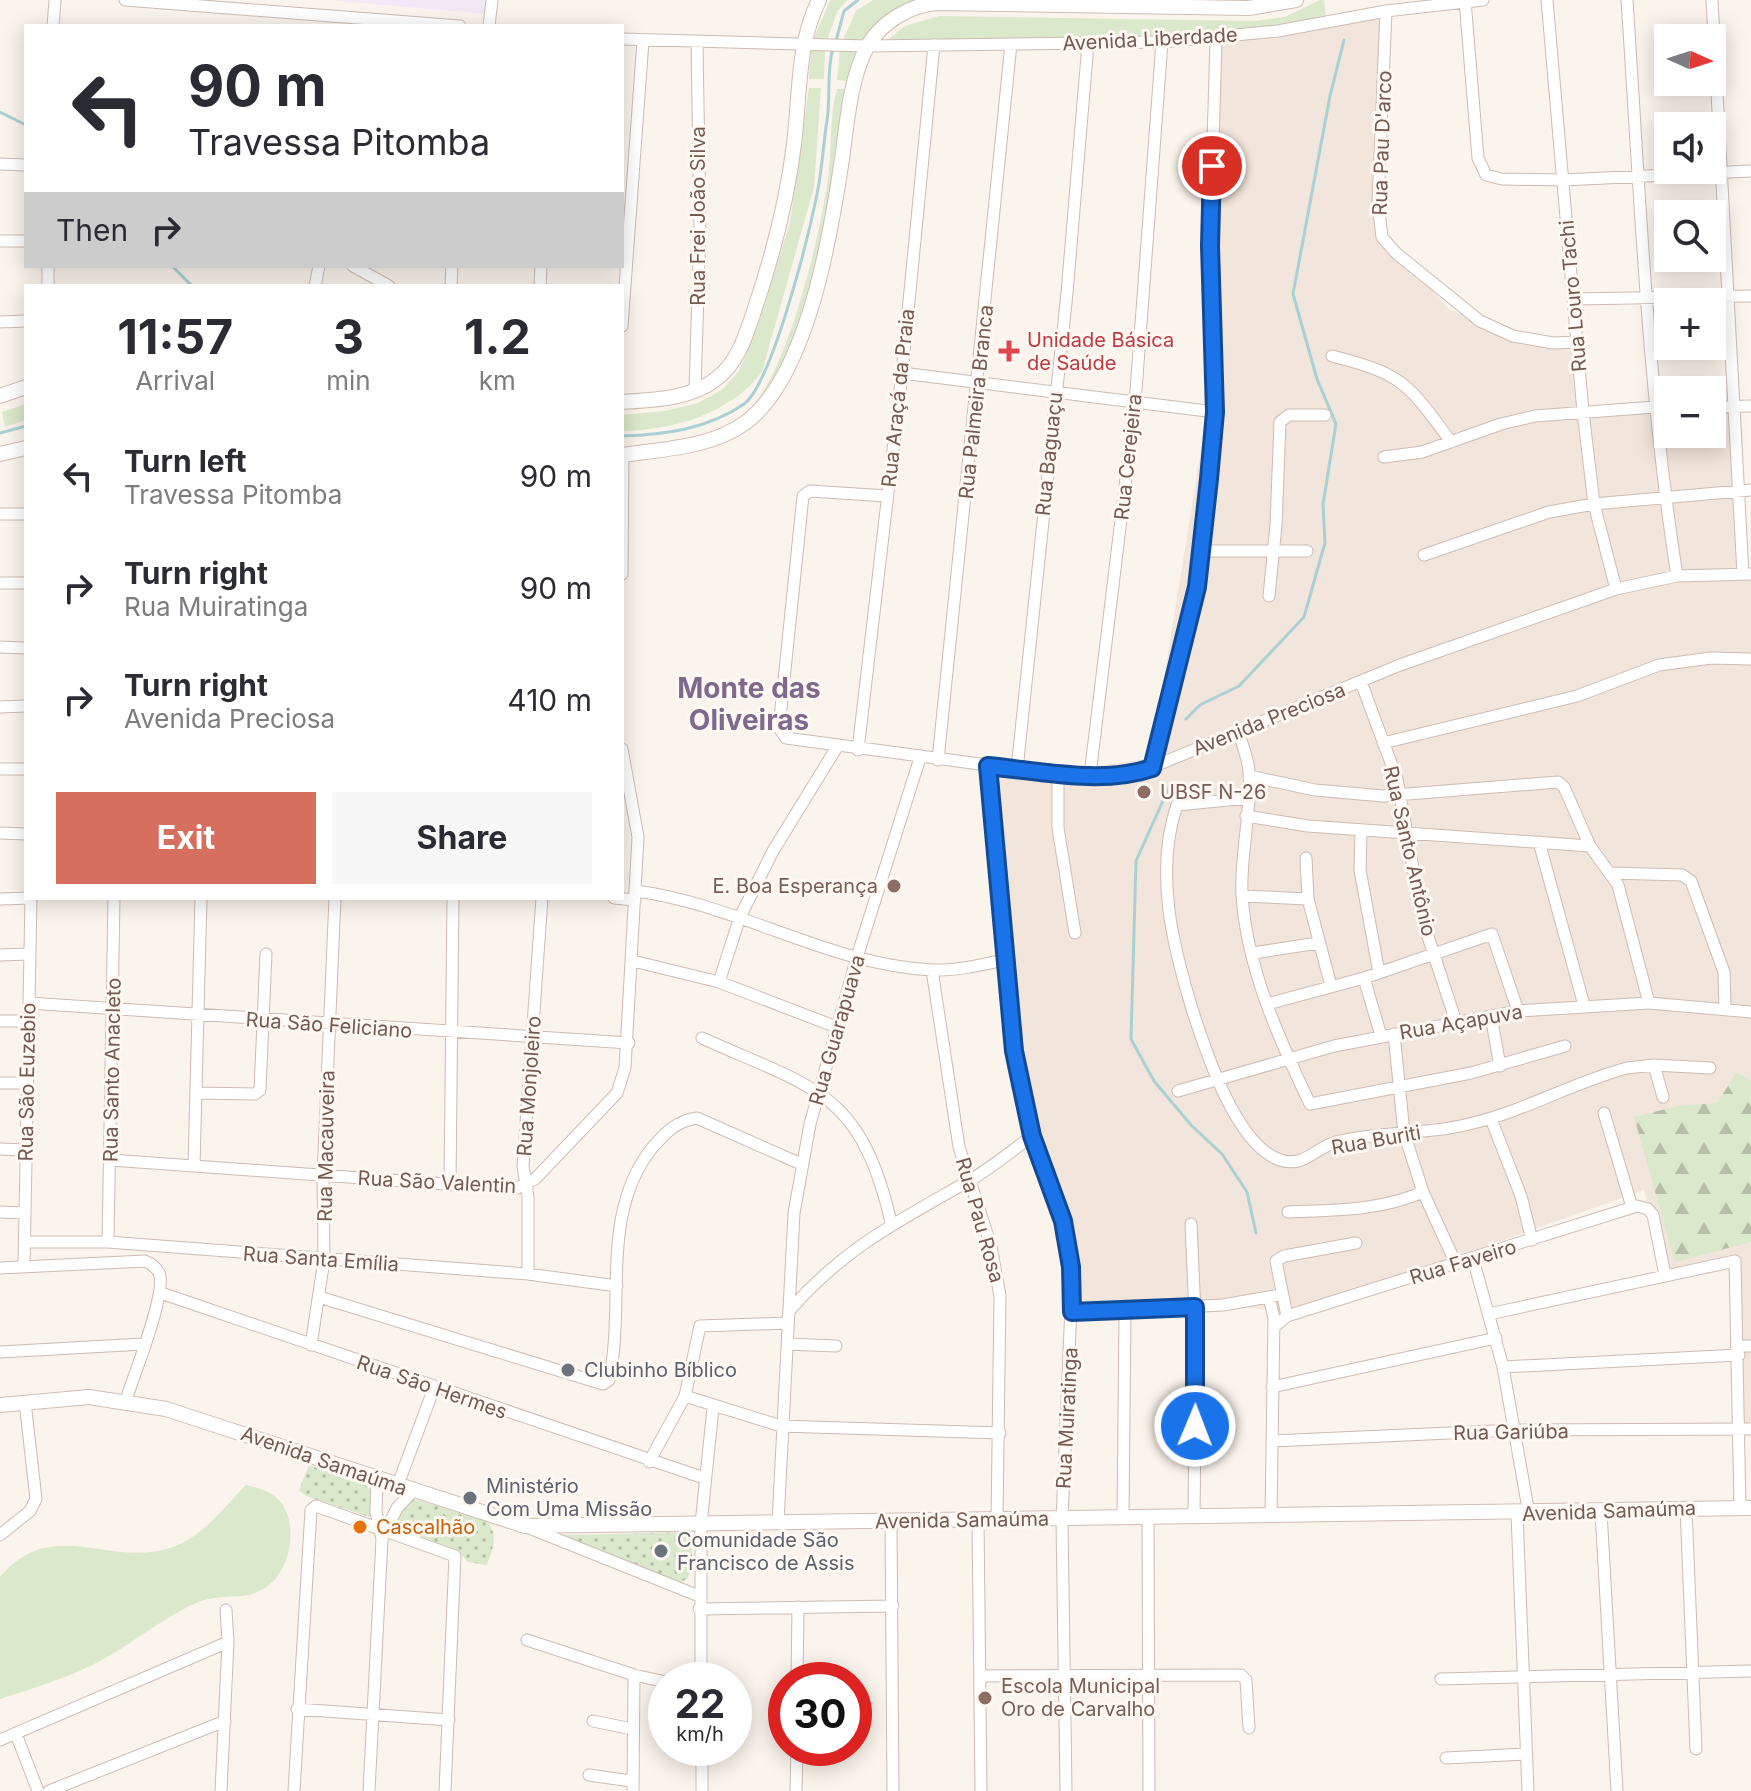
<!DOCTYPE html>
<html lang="en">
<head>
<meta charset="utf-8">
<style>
	:root { --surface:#fff; --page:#f7f7f7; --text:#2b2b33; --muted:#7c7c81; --accent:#d76f5f }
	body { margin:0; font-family:Inter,sans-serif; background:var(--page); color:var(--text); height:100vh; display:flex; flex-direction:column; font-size:30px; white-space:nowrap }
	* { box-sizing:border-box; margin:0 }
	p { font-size:26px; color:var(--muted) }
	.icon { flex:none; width:44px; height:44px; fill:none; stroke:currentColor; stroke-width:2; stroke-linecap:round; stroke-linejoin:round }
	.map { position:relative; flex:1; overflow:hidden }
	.drawer { position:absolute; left:24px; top:284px; width:600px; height:616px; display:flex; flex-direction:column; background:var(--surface); border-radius:0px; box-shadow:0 4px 20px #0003 }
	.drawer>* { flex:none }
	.banner { position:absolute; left:24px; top:24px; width:600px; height:244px; border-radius:0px; box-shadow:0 4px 20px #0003; background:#fff; color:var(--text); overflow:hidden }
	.needle { width:52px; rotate:93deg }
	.controls { position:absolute; left:1654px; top:24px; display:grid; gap:16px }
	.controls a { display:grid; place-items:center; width:72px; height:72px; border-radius:0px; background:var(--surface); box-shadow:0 4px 20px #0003; font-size:40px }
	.speed { position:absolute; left:648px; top:1662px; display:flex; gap:16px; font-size:40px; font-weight:700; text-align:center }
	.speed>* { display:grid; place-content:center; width:104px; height:104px; border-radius:50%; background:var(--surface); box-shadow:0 4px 20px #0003; line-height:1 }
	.speed small { font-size:20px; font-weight:400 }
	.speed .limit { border:12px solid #d22; background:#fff; color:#111 }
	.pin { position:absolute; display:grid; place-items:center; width:68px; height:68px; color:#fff; margin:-34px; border:4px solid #fff; border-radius:50%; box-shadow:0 2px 8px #0007 }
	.me { position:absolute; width:88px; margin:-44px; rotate:1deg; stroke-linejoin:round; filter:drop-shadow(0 0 6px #0008) }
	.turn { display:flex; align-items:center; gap:28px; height:168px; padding:0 32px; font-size:36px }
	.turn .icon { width:104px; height:104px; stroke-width:2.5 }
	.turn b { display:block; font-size:56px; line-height:68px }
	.then { display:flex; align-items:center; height:76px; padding:0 32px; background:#0003; gap:16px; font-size:30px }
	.eta { display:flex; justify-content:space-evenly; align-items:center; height:136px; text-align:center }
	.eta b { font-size:48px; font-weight:700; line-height:56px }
	.primary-button { display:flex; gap:16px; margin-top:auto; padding:16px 32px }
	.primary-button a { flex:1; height:92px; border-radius:0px; background:var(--accent); color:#fff; font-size:32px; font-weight:700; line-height:92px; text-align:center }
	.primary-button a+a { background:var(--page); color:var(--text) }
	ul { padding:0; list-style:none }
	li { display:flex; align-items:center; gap:24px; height:112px; padding:0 32px }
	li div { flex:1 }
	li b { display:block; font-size:30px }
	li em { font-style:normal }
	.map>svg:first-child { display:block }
</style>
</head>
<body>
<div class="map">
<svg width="1751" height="1791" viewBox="0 0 1751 1791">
	<defs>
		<pattern id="forest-firs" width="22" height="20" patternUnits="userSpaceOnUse" patternTransform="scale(2)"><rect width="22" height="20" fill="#dae8cb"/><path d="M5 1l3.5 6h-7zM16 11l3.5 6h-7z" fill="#b5bfa7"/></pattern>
		<pattern id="park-dots" width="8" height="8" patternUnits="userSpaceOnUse" patternTransform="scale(2)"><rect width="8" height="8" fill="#dae8cb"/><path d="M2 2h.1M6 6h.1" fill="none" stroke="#b5bfa7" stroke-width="1.8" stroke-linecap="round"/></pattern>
	</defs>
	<rect width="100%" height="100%" fill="#fbf4ec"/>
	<path fill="#f2e5db" d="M 1387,7 L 1380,234 L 1450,310 L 1573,352 L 1580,410 L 1668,406 L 1668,434 L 1712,434 L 1712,404 L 1731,403 L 1740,571 L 1751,571 L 1751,1427 L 1734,1428 L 1740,1255 L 1665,1271 L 1644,1190 L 1299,1313 L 1195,1302 L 1070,1303 L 1071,1272 L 1031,1133 L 991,761 L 1084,768 L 1151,758 L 1208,407 L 1211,37 Z"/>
	<path fill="#f1e8f8" d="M 329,0 L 487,0 L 486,14 Z"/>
	<path fill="#dae8cb" d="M 830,0 L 848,0 L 838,10 L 827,40 L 814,38 Z
		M 873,0 L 1283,0 L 1256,4 L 919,3 L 867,44 L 842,42 L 856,11 Z
		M 1320,0 L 1324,0 L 1326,19 L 1218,37 L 893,44 L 890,38 L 905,26 L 939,16 L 1254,21 L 1285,17 Z
		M 811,49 L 825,50 L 824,79 L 809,79 Z
		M 840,51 L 863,51 L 849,81 L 837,80 Z
		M 809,88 L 821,88 L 814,187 L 762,372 C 730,414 674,430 622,431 L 622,415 L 665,411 L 698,403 L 723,389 L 739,371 L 758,325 L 790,223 Z
		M 837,89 L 847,89 C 835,174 815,361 749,418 C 717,446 663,453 622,454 L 622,447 C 664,444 716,441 749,410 C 788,372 820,234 828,180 C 832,150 829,117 837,89 Z
		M 26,404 L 26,420 L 5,427 L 2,412 Z
		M 246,1485 C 268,1490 283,1496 289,1520 C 293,1539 289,1562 276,1578 C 254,1603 234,1593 208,1599 C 176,1607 133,1644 102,1660 C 71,1677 34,1688 0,1699 L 0,1577 C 53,1515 108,1568 170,1548 C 202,1538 223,1508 246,1485 Z"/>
	<path fill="url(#forest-firs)" d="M 1737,1072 L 1751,1081 L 1751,1242 L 1675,1262 L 1634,1117 L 1678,1106 L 1717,1103 Z"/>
	<path fill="url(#park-dots)" d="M 309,1465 L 365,1483 L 371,1492 L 372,1518 L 306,1496 L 299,1490 Z
		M 413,1499 L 484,1519 C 500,1533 493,1547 487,1565 L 468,1562 L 457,1550 L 393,1527 L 398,1512 Z
		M 690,1532 L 693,1564 L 687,1579 L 681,1582 L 596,1553 L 563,1535 Z"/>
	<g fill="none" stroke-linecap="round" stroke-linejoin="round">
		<path stroke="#a9d1d4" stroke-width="3" d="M 836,41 L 844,11 L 858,0
			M 0,112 L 26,125
			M 172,266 L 192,286
			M 0,433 L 26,426
			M 622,436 C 664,435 708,429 744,404 C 772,383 808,238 816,199 C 822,173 823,146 827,120 C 831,95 826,73 833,48
			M 1186,719 L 1200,705 L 1239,686 L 1304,617 L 1325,543 L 1323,504 L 1336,424 L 1317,379 L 1293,294 L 1330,96 L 1344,40
			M 1171,783 L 1136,861 L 1131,1039 L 1154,1081 L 1191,1125 L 1222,1154 L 1247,1192 L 1256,1233"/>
		<defs>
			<path id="street" d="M 125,0 L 460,26
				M 1465,0 L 1478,158 L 1486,175 L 1502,179 L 1563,180 L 1751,171
				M 1547,0 L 1583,412 L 1594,504 L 1616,589
				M 1627,0 C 1640,192 1647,385 1677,576
				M 1712,0 L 1743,574
				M 1386,11 L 1378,203 L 1382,237 L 1396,253 L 1480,321 L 1513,336 L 1553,343 L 1577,342
				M 53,26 L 55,0
				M 489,26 L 492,0
				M 622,39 L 867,46 L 1162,42 L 1278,31 L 1386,11 L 1483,0
				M 0,164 L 26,165
				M 0,241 L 26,241
				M 48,266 L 48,286
				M 353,266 L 389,286
				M 315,286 L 319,266
				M 451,286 L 452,266
				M 540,286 L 541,266
				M 1574,299 L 1751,296
				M 0,322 L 26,321
				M 622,326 L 643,41
				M 1332,356 C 1403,374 1408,383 1451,442
				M 902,373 L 1215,412
				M 695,390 L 700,227 L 697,43
				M 1712,407 L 1751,406
				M 1384,457 L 1422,452 L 1501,424 L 1535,416 L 1668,406
				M 887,496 L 810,491 L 803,496 L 779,728 L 786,738 L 1017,769 L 1090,775 L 1140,772 L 1400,665 L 1616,589 L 1677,576 L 1751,574
				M 0,514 L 26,514
				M 1202,551 L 1307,551
				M 1424,555 L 1549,512 L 1594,504 L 1751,490
				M 622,574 L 623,455
				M 0,583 L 26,583
				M 1269,596 L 1276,525 L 1280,422 L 1289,415 L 1325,415
				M 0,647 L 26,648
				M 1361,682 L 1397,779 L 1422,918 L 1456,1022
				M 0,707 L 26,706
				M 1238,730 C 1242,744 1248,758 1249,772 C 1252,812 1240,853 1242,894 C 1246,966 1279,1039 1310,1104 L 1471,1073 L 1565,1046
				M 1383,743 L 1577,696 L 1659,665 L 1711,658 L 1751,659
				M 858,750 L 902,373 L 934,45
				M 938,760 L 1011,44
				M 988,766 L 1014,1051 L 1032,1136 L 1063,1221 L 1072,1282 L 1062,1519 L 1066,1791
				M 1152,768 L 1197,587 L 1215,412 L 1210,246 L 1216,39
				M 0,769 L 26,769
				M 1017,769 L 1067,293 L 1088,44
				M 1058,772 L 1058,828 L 1075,933
				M 1090,775 L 1135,404 L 1162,42
				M 1249,776 L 1315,790 L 1383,796 L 1558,782 L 1564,787 L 1590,846 L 1618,885 L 1649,1003
				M 1248,798 L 1177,805 C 1154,872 1173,947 1193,1012 C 1206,1052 1236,1145 1280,1160 C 1304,1168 1315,1148 1336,1142 C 1381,1131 1428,1135 1473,1123 C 1527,1110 1574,1082 1627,1068 L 1654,1065 L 1710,1068
				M 1246,816 L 1308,826 L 1590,846
				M 1361,830 L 1360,870 L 1379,973
				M 0,833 L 26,834
				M 1539,842 L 1584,1005
				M 1306,858 L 1308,899 L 1331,986
				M 1611,873 L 1682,875 L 1691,881 L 1724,972 L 1725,1008
				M 636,891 C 737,904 829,965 932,970 C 956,971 981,965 1004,960
				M 1242,896 L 1308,899
				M 614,898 L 635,900
				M 0,899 L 31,898
				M 1253,953 L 1318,943
				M 0,955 L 30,954
				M 633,961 L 719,982 L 839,1028
				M 932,970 L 959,1147 L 991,1246 L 1000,1296 L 997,1520
				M 1364,978 L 1381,1036
				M 719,982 L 740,917 L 773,851 L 837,747
				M 29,1003 L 629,1043
				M 1267,1004 L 1364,978 L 1492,934 L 1518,1011
				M 1491,1016 L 1500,1066
				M 0,1021 L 27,1021
				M 1394,1034 L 1404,1133 L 1423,1192 L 1456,1264
				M 702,1038 C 815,1089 860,1090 891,1222
				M 1654,1065 L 1663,1097
				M 0,1083 L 27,1083
				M 1178,1091 L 1334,1046 L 1518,1011 L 1649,1003 L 1751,1012
				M 196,1093 L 255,1094 L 260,1090 L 266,954
				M 1604,1113 L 1632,1207
				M 1491,1119 L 1521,1196 L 1532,1240
				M 0,1149 L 26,1150
				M 111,1160 L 515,1189 L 535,1179 L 617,1093 L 625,1068 L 638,837 L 622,749
				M 194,1166 L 201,898
				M 450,1185 L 453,898
				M 0,1212 L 25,1213
				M 1288,1212 C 1336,1210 1379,1211 1423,1192
				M 1191,1224 L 1196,1336 L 1194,1516
				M 25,1242 L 108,1242 L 528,1274 L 617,1286
				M 108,1242 L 114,898
				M 1473,1259 L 1503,1367 L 1529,1514
				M 24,1266 L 31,898
				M 0,1268 L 145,1261 C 150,1263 156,1267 159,1273 C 168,1291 133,1377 126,1400
				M 528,1274 L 528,1197 L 523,1166 L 542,898
				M 161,1293 L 704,1478
				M 319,1297 L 603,1384 L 609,1380 C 626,1302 599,1215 652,1148 C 665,1133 676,1121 697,1118 L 801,1164
				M 1269,1297 L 1274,1318 L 1271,1516
				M 790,1310 C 844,1248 897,1222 965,1183 C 989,1170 1010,1152 1032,1136
				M 1072,1312 L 1223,1305 L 1280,1295
				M 1489,1314 L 1735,1261 L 1740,1508
				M 1287,1316 L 1276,1261 L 1284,1256 L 1356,1243
				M 1274,1327 L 1287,1316 L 1637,1206 L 1648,1209 L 1653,1215 L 1665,1275
				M 787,1344 L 836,1346
				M 311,1345 L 324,1260 L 323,1176 L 335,898
				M 1739,1346 L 1751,1346
				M 0,1352 L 143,1344
				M 1503,1367 L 1739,1355
				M 1272,1387 L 1496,1338
				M 685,1396 L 781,1426 L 1000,1433
				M 1272,1441 L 1516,1430 L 1751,1429
				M 649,1462 L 685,1396 L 700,1326 L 788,1323
				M 397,1487 L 434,1388
				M 1686,1508 L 1696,1749
				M 1601,1512 L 1617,1791
				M 1517,1514 L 1528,1791
				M 1148,1517 L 1149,1791
				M 1123,1518 L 1125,1312
				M 978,1520 L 981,1791
				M 891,1521 L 893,1791
				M 778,1522 L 794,1213 L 810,1124 L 857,957 L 920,758
				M 529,1528 L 699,1596
				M 0,1535 L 30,1511 L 36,1499 L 25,1402
				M 384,1535 L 397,1508 L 413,1491
				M 699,1609 L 893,1606
				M 527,1640 L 634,1675 L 666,1682
				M 980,1676 L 1241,1675 L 1246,1680 L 1249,1728
				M 1441,1679 L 1751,1671
				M 701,1680 L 701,1524 L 713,1408
				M 797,1680 L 798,1607
				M 297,1709 L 449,1720
				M 593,1721 L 632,1729
				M 16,1734 L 38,1791
				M 0,1740 L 228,1642
				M 702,1748 L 702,1791
				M 1446,1758 L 1526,1754
				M 589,1775 L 631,1781
				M 49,1791 L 225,1721
				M 221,1791 L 228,1642 L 226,1610
				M 294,1791 L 311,1510 L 316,1506 L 455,1556 L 445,1791
				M 369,1791 L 382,1539 L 376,1512 L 377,1479
				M 633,1791 L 634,1675
				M 796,1791 L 797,1748"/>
			<path id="secondary" d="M 0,396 L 26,387
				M 622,402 C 653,400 691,399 716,379 C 738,363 746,335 754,311 C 773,255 787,202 794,144 C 800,96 797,44 819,0
				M 0,454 L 26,448
				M 622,455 C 663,449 710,448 745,423 C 808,377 831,233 842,159 C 847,123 850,79 867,47 C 881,22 910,5 937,3 L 1249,8 L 1296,0
				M 0,1405 L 89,1397 L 166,1409 L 525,1526 L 1751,1508"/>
		</defs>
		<use href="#street" stroke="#cdbcb3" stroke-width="13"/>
		<use href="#secondary" stroke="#d1bdb3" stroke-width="16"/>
		<use href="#street" stroke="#fff" stroke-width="11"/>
		<use href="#secondary" stroke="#fff" stroke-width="14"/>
	</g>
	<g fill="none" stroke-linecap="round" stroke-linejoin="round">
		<defs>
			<path id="route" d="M 1195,1426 L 1195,1307 L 1072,1312 L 1071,1267 L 1063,1221 L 1032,1136 L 1014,1051 L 988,766 C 1040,771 1102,785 1152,768 L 1197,587 L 1209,479 L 1215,412 L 1210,246 L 1212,166"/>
		</defs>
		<use href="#route" stroke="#114b97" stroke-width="20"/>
		<use href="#route" stroke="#1a73e8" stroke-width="14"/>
	</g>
	<path fill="#e0444e" stroke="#fef8f3" stroke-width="3" d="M1005 339h8v8h8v8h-8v8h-8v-8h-8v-8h8z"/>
	<g fill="#8d6e63" stroke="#fef8f3" stroke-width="3">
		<circle cx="1144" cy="792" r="8"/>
		<circle cx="894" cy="886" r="8"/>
		<circle cx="985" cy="1698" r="8"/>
	</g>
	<g fill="#6b7280" stroke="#fef8f3" stroke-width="3">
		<circle cx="568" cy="1370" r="8"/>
		<circle cx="470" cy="1498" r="8"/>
		<circle cx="661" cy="1551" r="8"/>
	</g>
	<circle fill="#e8710a" stroke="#fef8f3" stroke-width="3" cx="360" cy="1527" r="8"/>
	<g text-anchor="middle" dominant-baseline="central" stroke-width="6" stroke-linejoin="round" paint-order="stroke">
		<g font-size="20" fill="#745a51" stroke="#fef8f3">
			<text transform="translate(1150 39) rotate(-3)">Avenida Liberdade</text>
			<text transform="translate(1382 143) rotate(-88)">Rua Pau D'arco</text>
			<text transform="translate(698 216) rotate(-90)">Rua Frei João Silva</text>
			<text transform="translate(1573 296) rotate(-95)">Rua Louro Tachi</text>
			<text transform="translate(898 398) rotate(-84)">Rua Araçá da Praia</text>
			<text transform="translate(976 402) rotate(-84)">Rua Palmeira Branca</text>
			<text transform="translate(1049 454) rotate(-84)">Rua Baguaçu</text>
			<text transform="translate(1128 457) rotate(-84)">Rua Cerejeira</text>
			<text transform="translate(1269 719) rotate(-22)">Avenida Preciosa</text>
			<text transform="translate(1410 851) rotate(77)">Rua Santo Antônio</text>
			<text transform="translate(1461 1022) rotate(-10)">Rua Açapuva</text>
			<text transform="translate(329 1025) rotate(4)">Rua São Feliciano</text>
			<text transform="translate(837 1030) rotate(-74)">Rua Guarapuava</text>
			<text transform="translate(112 1070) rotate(-89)">Rua Santo Anacleto</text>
			<text transform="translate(27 1082) rotate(-89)">Rua São Euzebio</text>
			<text transform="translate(529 1086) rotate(-86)">Rua Monjoleiro</text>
			<text transform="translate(1376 1140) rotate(-10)">Rua Buriti</text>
			<text transform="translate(326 1146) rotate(-89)">Rua Macauveira</text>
			<text transform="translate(437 1182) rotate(3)">Rua São Valentin</text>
			<text transform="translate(980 1220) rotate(74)">Rua Pau Rosa</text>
			<text transform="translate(321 1259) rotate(4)">Rua Santa Emília</text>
			<text transform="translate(1463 1262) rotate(-17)">Rua Faveiro</text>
			<text transform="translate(432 1387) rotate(19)">Rua São Hermes</text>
			<text transform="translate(1067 1418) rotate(-87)">Rua Muiratinga</text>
			<text transform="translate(1511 1432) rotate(-1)">Rua Gariúba</text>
			<text transform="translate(324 1461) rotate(19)">Avenida Samaúma</text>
			<text transform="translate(1609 1511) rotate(-2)">Avenida Samaúma</text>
			<text transform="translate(962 1520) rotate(-1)">Avenida Samaúma</text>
		</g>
		<g font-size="20" fill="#be3a42" stroke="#fef8f3" text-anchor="start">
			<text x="1027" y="340">Unidade Básica<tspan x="1027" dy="23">de Saúde</tspan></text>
		</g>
		<g font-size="20" fill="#785e54" stroke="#fef8f3" text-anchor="start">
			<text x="1160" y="792">UBSF N-26</text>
			<text x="878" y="886" text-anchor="end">E. Boa Esperança</text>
			<text x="1001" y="1686">Escola Municipal<tspan x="1001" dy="23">Oro de Carvalho</tspan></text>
		</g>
		<g font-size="20" fill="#5b616d" stroke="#fef8f3" text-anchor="start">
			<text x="584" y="1370">Clubinho Bíblico</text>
			<text x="486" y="1486">Ministério<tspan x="486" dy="23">Com Uma Missão</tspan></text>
			<text x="677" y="1540">Comunidade São<tspan x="677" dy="23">Francisco de Assis</tspan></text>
		</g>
		<g font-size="20" fill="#c56008" stroke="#fef8f3" text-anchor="start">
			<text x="376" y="1527">Cascalhão</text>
		</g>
		<g font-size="28" font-weight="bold" fill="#7f698f" stroke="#fef8f3">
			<text x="749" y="688">Monte das<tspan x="749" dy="32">Oliveiras</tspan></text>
		</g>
	</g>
</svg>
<div class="controls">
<a><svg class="needle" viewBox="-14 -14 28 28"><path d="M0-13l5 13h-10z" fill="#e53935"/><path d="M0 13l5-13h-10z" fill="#7c7c81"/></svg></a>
<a><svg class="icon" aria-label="sound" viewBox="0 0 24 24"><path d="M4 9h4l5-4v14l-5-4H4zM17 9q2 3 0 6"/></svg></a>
<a><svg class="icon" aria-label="search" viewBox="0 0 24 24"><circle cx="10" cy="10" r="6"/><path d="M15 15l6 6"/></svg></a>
<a>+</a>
<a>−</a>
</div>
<div class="speed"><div>22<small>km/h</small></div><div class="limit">30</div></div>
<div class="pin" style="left:1212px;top:166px;background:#d93025"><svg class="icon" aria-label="arrive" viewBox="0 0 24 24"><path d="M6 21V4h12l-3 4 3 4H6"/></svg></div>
<svg class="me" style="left:1195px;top:1426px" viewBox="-20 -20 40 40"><circle r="17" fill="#1a73e8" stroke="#fff" stroke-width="3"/><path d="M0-11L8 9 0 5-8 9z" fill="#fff"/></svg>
<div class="banner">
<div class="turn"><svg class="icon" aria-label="left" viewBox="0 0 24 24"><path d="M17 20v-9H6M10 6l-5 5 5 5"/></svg><div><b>90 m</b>Travessa Pitomba</div></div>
<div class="then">Then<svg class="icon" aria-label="right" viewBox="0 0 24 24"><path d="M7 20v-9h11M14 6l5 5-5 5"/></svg></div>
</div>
<section class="drawer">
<div class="eta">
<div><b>11:57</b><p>Arrival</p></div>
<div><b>3</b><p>min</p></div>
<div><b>1.2</b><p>km</p></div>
</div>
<ul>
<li><svg class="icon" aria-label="left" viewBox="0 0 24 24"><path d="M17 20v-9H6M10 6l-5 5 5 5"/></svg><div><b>Turn left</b><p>Travessa Pitomba</p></div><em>90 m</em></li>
<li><svg class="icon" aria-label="right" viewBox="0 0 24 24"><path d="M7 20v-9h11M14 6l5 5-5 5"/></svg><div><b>Turn right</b><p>Rua Muiratinga</p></div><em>90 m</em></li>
<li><svg class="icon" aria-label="right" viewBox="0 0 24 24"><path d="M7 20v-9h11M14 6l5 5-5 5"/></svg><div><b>Turn right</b><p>Avenida Preciosa</p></div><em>410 m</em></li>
</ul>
<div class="primary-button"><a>Exit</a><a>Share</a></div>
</section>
</div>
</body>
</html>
